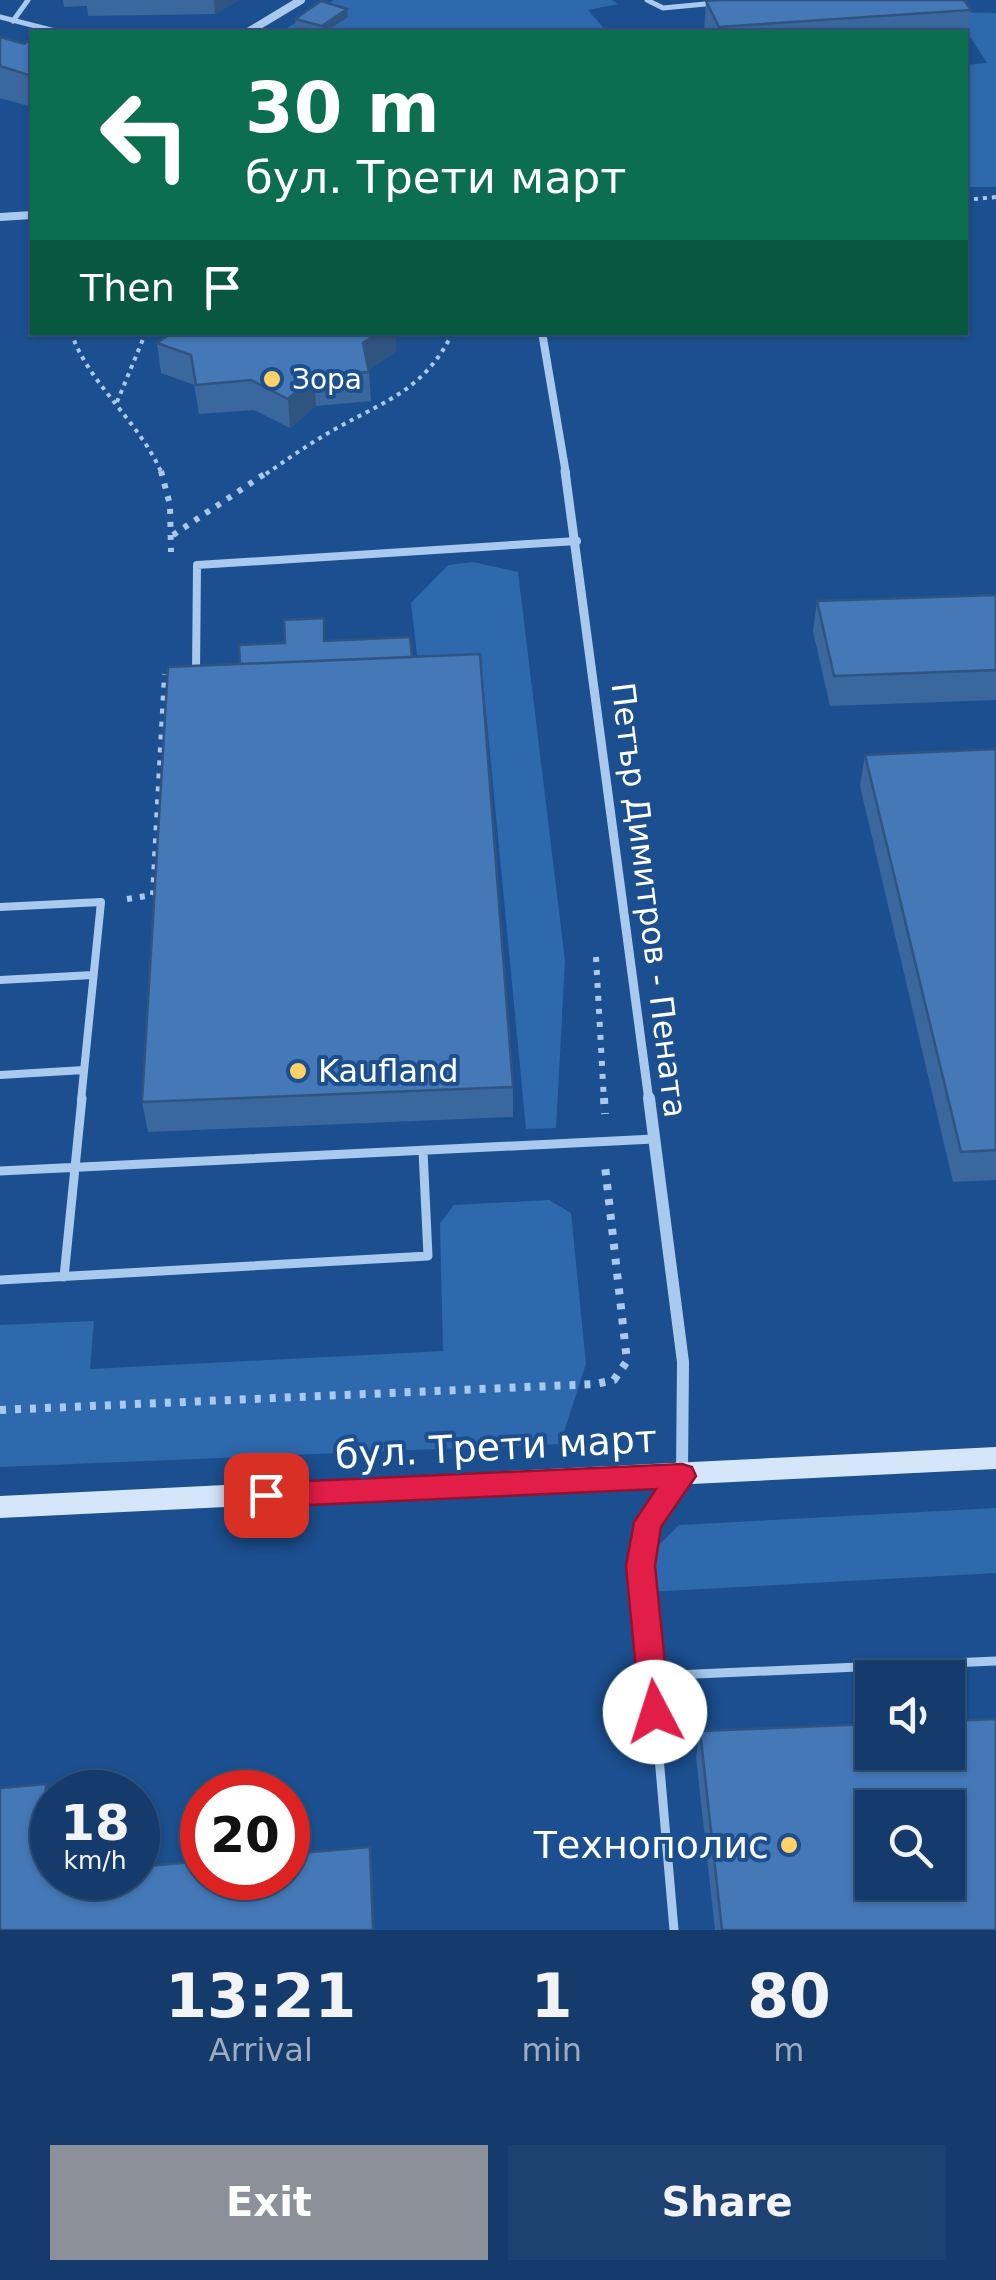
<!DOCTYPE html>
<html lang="en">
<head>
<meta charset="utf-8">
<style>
	:root { --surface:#143b6b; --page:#1d4271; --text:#f1f3f6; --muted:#9dadc1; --line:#33557e; --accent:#8c9099 }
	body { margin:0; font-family:"DejaVu Sans",sans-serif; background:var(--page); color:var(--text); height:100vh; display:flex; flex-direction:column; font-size:38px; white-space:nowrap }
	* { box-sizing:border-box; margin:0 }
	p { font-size:32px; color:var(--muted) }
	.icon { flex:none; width:55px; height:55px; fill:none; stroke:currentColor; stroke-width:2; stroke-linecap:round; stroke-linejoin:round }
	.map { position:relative; height:1930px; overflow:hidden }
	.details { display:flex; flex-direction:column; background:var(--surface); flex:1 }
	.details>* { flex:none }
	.guide { position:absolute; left:30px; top:30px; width:938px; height:305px; border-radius:0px; box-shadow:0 2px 8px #0004,0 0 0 2px var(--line); background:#0b6e4f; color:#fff; overflow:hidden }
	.fabs { position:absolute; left:855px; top:1660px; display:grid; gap:20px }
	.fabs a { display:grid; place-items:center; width:110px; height:110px; border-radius:0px; background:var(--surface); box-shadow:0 2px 8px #0004,0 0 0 2px var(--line); font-size:50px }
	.speed { position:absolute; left:30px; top:1770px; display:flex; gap:20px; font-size:50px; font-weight:700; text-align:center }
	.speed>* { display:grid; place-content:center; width:130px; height:130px; border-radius:50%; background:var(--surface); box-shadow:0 2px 8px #0004,0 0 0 2px var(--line); line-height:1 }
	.speed small { font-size:25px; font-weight:400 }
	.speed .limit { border:15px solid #d22; background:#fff; color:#111 }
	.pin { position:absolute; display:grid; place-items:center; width:85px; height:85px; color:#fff; margin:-42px; border-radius:20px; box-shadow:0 5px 15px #0006 }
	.me { position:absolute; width:110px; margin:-55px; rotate:355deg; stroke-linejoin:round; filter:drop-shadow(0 0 8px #0008) }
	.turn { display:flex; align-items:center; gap:35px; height:210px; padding:0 50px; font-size:45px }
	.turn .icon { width:130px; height:130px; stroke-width:2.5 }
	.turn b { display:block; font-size:70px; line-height:85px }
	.then { display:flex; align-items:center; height:95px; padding:0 50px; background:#0003; gap:20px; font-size:38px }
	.eta { display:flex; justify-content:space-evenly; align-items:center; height:170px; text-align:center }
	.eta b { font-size:60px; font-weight:600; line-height:70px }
	.cta { display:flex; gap:20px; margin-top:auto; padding:20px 50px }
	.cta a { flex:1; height:115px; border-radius:0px; background:var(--accent); color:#fff; font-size:40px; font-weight:600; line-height:115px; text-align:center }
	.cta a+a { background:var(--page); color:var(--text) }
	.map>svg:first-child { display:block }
</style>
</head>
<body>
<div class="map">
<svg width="996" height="1930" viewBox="0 0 996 1930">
	<rect width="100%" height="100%" fill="#1b4f8f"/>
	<path fill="#2e69ad" d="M 334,0 L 612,0 L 618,4 L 588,10 L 607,32 L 280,32 Z
		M 954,12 L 996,13 L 996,187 L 965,187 L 965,65 L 987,63 Z
		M 473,562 L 518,572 L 565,961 L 556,1128 L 526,1129 L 482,670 L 419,672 L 411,603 L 448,565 Z
		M 549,1200 L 571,1213 L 586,1364 L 560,1444 L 0,1467 L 0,1325 L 94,1321 L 90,1369 L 443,1351 L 440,1223 L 454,1205 Z
		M 996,1508 L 996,1573 L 648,1592 L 646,1558 L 679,1525 Z"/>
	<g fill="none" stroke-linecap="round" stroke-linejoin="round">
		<path stroke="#a9c9ee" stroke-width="4" stroke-dasharray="4 5" stroke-linecap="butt" d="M 965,200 L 996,197
			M 71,332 C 87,382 140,422 162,474
			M 117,402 L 146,332
			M 266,474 C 289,458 312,442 337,428 C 389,399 425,389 453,332"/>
		<path stroke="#a9c9ee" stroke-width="6" stroke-dasharray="5 8" stroke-linecap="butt" d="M 161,471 L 170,505 L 171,552
			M 173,535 L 269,471
			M 127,899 L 153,895 L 165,674
			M 596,957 L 604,1101"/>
		<path stroke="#a9c9ee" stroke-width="8" stroke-dasharray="6 9" stroke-linecap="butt" d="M 604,1098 L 605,1114
			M 0,1410 L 596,1384 L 614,1380 L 627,1361 L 605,1166"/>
		<path stroke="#a9c9ee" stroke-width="5" d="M 647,0 L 663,8 L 716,3
			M 0,17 L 59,32
			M 13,21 L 28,0"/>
		<path stroke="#a9c9ee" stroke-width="8" d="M 196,674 L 197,565 L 577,541
			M 0,907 L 101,902 L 81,1101
			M 0,980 L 93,975
			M 0,1075 L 84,1070"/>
		<path stroke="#a9c9ee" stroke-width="9" d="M 0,1171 L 654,1139
			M 64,1277 L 82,1098
			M 0,1280 L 428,1256 L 423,1151
			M 652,1676 L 640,1566 L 648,1522 L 681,1478
			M 674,1930 L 652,1676 L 996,1661"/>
		<path stroke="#a9c9ee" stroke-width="8" d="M 248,32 L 301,0
			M 0,217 L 32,215
			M 542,332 L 566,474"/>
		<path stroke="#a9c9ee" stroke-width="9" d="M 565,471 L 649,1101"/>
		<path stroke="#a9c9ee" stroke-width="12" d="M 649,1098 L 683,1362 L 682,1472"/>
		<path fill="#d6e6fa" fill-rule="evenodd" d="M 996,1447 L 996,1469 L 0,1518 L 0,1496 Z"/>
	</g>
	<path fill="#3a679d" d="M 63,0 L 239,0 L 215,14 L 88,16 L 87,6 L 64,7 Z
		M 706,1 L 971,10 L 965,43 L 965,32 L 704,32 Z
		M 347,9 L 348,17 L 325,32 L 314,32 L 296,28 L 295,19 Z
		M 0,37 L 24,44 L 32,39 L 32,107 L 0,98 Z
		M 173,332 L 395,332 L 396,351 L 369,370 L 371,401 L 316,406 L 290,428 L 254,410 L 199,414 L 194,385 L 161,373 L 157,343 Z
		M 996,595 L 996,700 L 830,706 L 813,631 L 817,601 Z
		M 325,641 L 412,657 L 513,1087 L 513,1117 L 148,1132 L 142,1102 L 240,664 Z
		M 996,749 L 996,1180 L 953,1182 L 860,786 L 865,755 Z
		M 700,1731 L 996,1930 L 715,1930 L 696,1757 Z"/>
	<path fill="#305480" d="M 214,0 L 239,0 L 215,14 Z
		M 347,9 L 348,17 L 325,32 L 322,32 L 322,26 Z
		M 379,332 L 395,332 L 396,351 L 365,373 L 363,343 Z
		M 314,376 L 316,406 L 290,428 L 288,399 Z
		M 46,1784 L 52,1803 L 51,1899 L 42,1875 Z
		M 370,1847 L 372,1871 L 375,1930 L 373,1930 Z"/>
	<path fill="#4478b7" stroke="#305480" stroke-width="2.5" fill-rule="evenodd" d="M 722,0 L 964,0 L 971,10 L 719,27 L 706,1 Z
		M 321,1 L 347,9 L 322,26 L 295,19 Z
		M 0,37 L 24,44 L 32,39 L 32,76 L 0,66 Z
		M 173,332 L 379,332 L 363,343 L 369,372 L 314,376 L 288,399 L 251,380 L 196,385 L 191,355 L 157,343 Z
		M 996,595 L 996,670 L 834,676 L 817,601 Z
		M 324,618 L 324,641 L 410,637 L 412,657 L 240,664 L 239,645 L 285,643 L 284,620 Z
		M 480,654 L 513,1087 L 142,1102 L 168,667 Z
		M 996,749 L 996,1150 L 961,1152 L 865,755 Z
		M 996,1719 L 996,1930 L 722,1930 L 700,1731 L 872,1724 L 872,1752 L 948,1752 L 948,1721 ZM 872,1808 L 948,1808 L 948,1882 L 872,1882 Z
		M 46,1784 L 42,1875 L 52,1874 L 52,1878 L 138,1878 L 138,1867 L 202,1861 L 202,1878 L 288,1878 L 288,1854 L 370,1847 L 373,1930 L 0,1930 L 0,1788 Z"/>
	<path fill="#e11d48" stroke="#92132f" stroke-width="2.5" d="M 682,1464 L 692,1467 L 696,1476 L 661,1527 L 655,1566 L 670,1712 L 666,1723 L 655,1727 L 644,1723 L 640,1712 L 626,1566 L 634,1522 L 656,1489 L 266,1507 L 256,1504 L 252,1495 L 256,1486 L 266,1483 Z"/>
	<g fill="#ffd166" stroke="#1b4f8f" stroke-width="4">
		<circle cx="272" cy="379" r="10"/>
		<circle cx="298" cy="1071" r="10"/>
		<circle cx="789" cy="1845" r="10"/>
	</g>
	<g text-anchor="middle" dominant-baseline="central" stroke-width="8" stroke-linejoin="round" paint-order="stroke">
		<g font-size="28" fill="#fff" stroke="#1b4f8f" text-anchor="start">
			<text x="292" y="379">Зора</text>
		</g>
		<g font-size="32" fill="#fff" stroke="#1b4f8f">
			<text transform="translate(649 900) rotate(83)">Петър Димитров - Пената</text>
		</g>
		<g font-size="32" fill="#fff" stroke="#1b4f8f" text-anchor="start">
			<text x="318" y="1071">Kaufland</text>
		</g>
		<g font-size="38" fill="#fff" stroke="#1b4f8f">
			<text transform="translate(496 1447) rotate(-3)">бул. Трети март</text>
		</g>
		<g font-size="38" fill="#fff" stroke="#1b4f8f" text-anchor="end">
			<text x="769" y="1845">Технополис</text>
		</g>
	</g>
</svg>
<div class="fabs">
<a><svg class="icon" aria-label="sound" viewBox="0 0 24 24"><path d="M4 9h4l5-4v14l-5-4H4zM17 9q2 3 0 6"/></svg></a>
<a><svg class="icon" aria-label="search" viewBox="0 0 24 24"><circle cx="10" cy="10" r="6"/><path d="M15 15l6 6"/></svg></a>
</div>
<div class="speed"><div>18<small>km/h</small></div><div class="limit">20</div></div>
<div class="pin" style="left:266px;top:1495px;background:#d93025"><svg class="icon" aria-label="arrive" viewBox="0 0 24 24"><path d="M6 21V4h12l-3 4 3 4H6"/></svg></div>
<svg class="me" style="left:655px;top:1712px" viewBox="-20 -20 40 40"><circle r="19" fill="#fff"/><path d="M0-13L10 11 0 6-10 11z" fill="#e11d48"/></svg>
<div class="guide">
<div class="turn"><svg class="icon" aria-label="left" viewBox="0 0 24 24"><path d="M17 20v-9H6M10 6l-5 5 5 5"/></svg><div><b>30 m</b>бул. Трети март</div></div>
<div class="then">Then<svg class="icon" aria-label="arrive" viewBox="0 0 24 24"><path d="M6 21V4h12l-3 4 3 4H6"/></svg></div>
</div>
</div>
<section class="details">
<div class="eta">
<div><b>13:21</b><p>Arrival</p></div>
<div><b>1</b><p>min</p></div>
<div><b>80</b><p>m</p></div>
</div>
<div class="cta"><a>Exit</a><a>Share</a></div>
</section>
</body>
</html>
